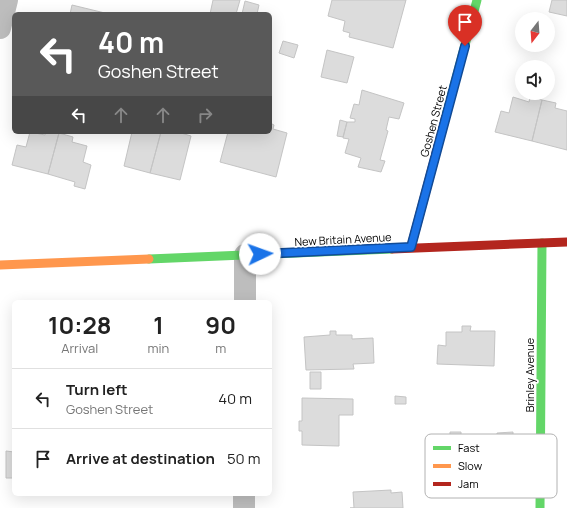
<!DOCTYPE html>
<html lang="en">
<head>
<meta charset="utf-8">
<style>
	:root { --surface:#fff; --page:#f2f2f2; --text:#222; --muted:#767676; --line:#e0e0e0 }
	body { margin:0; font-family:Manrope,sans-serif; background:var(--page); color:var(--text); height:100vh; display:flex; flex-direction:column; font-size:15px; white-space:nowrap }
	* { box-sizing:border-box; margin:0 }
	p { font-size:13px; color:var(--muted) }
	.icon { flex:none; width:22px; height:22px; fill:none; stroke:currentColor; stroke-width:2; stroke-linecap:round; stroke-linejoin:round }
	.map { position:relative; flex:1; overflow:hidden }
	.drawer { position:absolute; left:12px; top:300px; width:260px; height:196px; display:flex; flex-direction:column; background:var(--surface); border-radius:6px; box-shadow:0 4px 16px #0002 }
	.drawer>* { flex:none }
	.hud { position:absolute; left:12px; top:12px; width:260px; height:122px; border-radius:6px; box-shadow:0 4px 16px #0002; background:#595959; color:#fff; overflow:hidden }
	.needle { width:26px; rotate:197deg }
	.fabs { position:absolute; left:515px; top:12px; display:grid; gap:8px }
	.fabs a { display:grid; place-items:center; width:40px; height:40px; border-radius:50%; background:var(--surface); box-shadow:0 4px 16px #0002; font-size:20px }
	.pin { position:absolute; display:grid; place-items:center; width:34px; height:34px; color:#fff; margin:-41px -17px; border-radius:50% 50% 50% 0; rotate:-45deg; box-shadow:0 0 4px #0007 }
	.pin .icon { rotate:45deg }
	.me { position:absolute; width:44px; margin:-22px; rotate:87deg; stroke-linejoin:round; filter:drop-shadow(0 0 3px #0008) }
	.turn { display:flex; align-items:center; gap:14px; height:84px; padding:0 20px; font-size:18px }
	.turn .icon { width:52px; height:52px; stroke-width:2.5 }
	.turn b { display:block; font-size:28px; line-height:34px }
	.lanes { display:flex; align-items:center; height:38px; padding:0 20px; background:#0003; justify-content:center; gap:20px; direction:ltr }
	.lanes .off { opacity:.35 }
	.eta { display:flex; justify-content:space-evenly; align-items:center; height:68px; text-align:center }
	.eta b { font-size:24px; font-weight:700; line-height:28px }
	ul { padding:0; list-style:none }
	li { display:flex; align-items:center; gap:12px; height:60px; padding:0 20px; border-top:1px solid var(--line) }
	li div { flex:1 }
	li b { display:block; font-size:15px }
	li em { font-style:normal }
	.map>svg:first-child { display:block }
</style>
</head>
<body>
<div class="map">
<svg width="567" height="508" viewBox="0 0 567 508">
	<rect width="100%" height="100%" fill="#fff"/>
	<path fill="#dcdcdc" stroke="#c4c4c4" d="M 213,0 L 240,0 L 236,14 L 210,14 Z
		M 332,0 L 406,0 L 393,48 L 349,37 L 350,33 L 343,31 L 345,21 L 328,16 Z
		M 552,0 L 567,0 L 567,16 L 549,12 Z
		M 245,1 L 259,5 L 257,14 L 242,14 Z
		M 72,5 L 109,14 L 70,14 Z
		M 283,41 L 298,45 L 294,58 L 279,53 Z
		M 327,50 L 354,57 L 347,83 L 321,77 Z
		M 362,90 L 404,103 L 399,119 L 389,117 L 386,130 L 388,131 L 380,160 L 385,161 L 381,172 L 358,167 L 361,158 L 345,153 L 349,139 L 343,138 L 347,122 L 355,122 L 355,119 L 350,118 L 354,104 L 359,105 Z
		M 513,97 L 529,102 L 530,97 L 542,100 L 532,141 L 495,132 L 501,111 L 509,113 Z
		M 542,100 L 556,103 L 555,108 L 567,111 L 567,150 L 532,141 Z
		M 340,120 L 347,122 L 343,137 L 337,136 Z
		M 270,123 L 274,125 L 273,129 L 287,133 L 276,177 L 220,162 L 228,132 L 270,132 Z
		M 30,132 L 45,135 L 46,132 L 59,133 L 48,174 L 12,165 L 17,145 L 26,147 Z
		M 132,132 L 161,132 L 150,173 L 124,166 Z
		M 161,132 L 178,132 L 191,136 L 180,180 L 150,173 Z
		M 59,133 L 73,137 L 72,142 L 87,146 L 83,162 L 91,165 L 85,189 L 74,186 L 75,182 L 48,174 Z
		M 462,326 L 471,326 L 470,331 L 495,331 L 494,366 L 437,364 L 438,345 L 446,346 L 446,332 L 462,332 Z
		M 330,331 L 336,331 L 336,335 L 352,335 L 352,339 L 373,338 L 374,363 L 353,364 L 354,369 L 306,370 L 304,337 L 330,335 Z
		M 310,372 L 321,372 L 321,389 L 310,389 Z
		M 395,396 L 406,397 L 406,404 L 395,404 Z
		M 302,398 L 353,399 L 353,415 L 339,415 L 339,446 L 302,445 L 302,431 L 299,431 L 299,421 L 302,421 Z
		M 450,432 L 461,432 L 461,443 L 450,443 Z
		M 513,432 L 513,449 L 497,449 L 497,433 Z
		M 6,451 L 14,452 L 14,478 L 6,478 Z
		M 391,490 L 391,493 L 402,492 L 403,508 L 350,508 L 354,508 L 353,492 Z"/>
	<g fill="none" stroke-linecap="round" stroke-linejoin="round">
		<path stroke="#bdbdbd" stroke-width="22" d="M 0,28 L 7,0
			M 245,302 L 245,255
			M 244,508 L 244,494"/>
		<path stroke="#63d668" stroke-width="9" d="M 446,116 L 477,0
			M 149,259 L 392,249
			M 540,508 L 542,243"/>
		<path stroke="#ff974d" stroke-width="9" d="M 0,265 L 149,259"/>
		<path stroke="#b3261e" stroke-width="9" d="M 411,247 L 446,116
			M 392,249 L 567,242"/>
	</g>
	<g fill="none" stroke-linecap="round" stroke-linejoin="round">
		<defs>
			<path id="route" d="M 260,254 L 411,247 L 465,46"/>
		</defs>
		<use href="#route" stroke="#114b97" stroke-width="10"/>
		<use href="#route" stroke="#1a73e8" stroke-width="7"/>
	</g>
	<g text-anchor="middle" dominant-baseline="central" stroke-width="3.5" stroke-linejoin="round" paint-order="stroke">
		<g font-size="11" fill="#000" stroke="#fff">
			<text transform="translate(433 121) rotate(-75)">Goshen Street</text>
			<text transform="translate(343 239) rotate(-3)">New Britain Avenue</text>
			<text transform="translate(529 375) rotate(-90)">Brinley Avenue</text>
		</g>
	</g>
	<rect x="425" y="434" width="132" height="64" rx="6" fill="#fff" stroke="#b2b2b2" stroke-width="1"/>
	<rect x="433" y="446" width="18" height="4" fill="#63d668"/>
	<rect x="433" y="464" width="18" height="4" fill="#ff974d"/>
	<rect x="433" y="482" width="18" height="4" fill="#b3261e"/>
	<g font-size="11" fill="#000">
		<text x="458" y="452">Fast</text>
		<text x="458" y="470">Slow</text>
		<text x="458" y="488">Jam</text>
	</g>
</svg>
<div class="fabs">
<a><svg class="needle" viewBox="-14 -14 28 28"><path d="M0-13l5 13h-10z" fill="#e53935"/><path d="M0 13l5-13h-10z" fill="#767676"/></svg></a>
<a><svg class="icon" aria-label="sound" viewBox="0 0 24 24"><path d="M4 9h4l5-4v14l-5-4H4zM17 9q2 3 0 6"/></svg></a>
</div>
<div class="pin" style="left:465px;top:46px;background:#d93025"><svg class="icon" aria-label="arrive" viewBox="0 0 24 24"><path d="M6 21V4h12l-3 4 3 4H6"/></svg></div>
<svg class="me" style="left:260px;top:254px" viewBox="-20 -20 40 40"><circle r="19" fill="#fff"/><path d="M0-13L10 11 0 6-10 11z" fill="#1a73e8"/></svg>
<div class="hud">
<div class="turn"><svg class="icon" aria-label="left" viewBox="0 0 24 24"><path d="M17 20v-9H6M10 6l-5 5 5 5"/></svg><div><b>40 m</b>Goshen Street</div></div>
<div class="lanes"><svg class="icon" aria-label="left" viewBox="0 0 24 24"><path d="M17 20v-9H6M10 6l-5 5 5 5"/></svg><svg class="icon off" aria-label="ahead" viewBox="0 0 24 24"><path d="M12 20V5M6 11l6-6 6 6"/></svg><svg class="icon off" aria-label="ahead" viewBox="0 0 24 24"><path d="M12 20V5M6 11l6-6 6 6"/></svg><svg class="icon off" aria-label="right" viewBox="0 0 24 24"><path d="M7 20v-9h11M14 6l5 5-5 5"/></svg></div>
</div>
<section class="drawer">
<div class="eta">
<div><b>10:28</b><p>Arrival</p></div>
<div><b>1</b><p>min</p></div>
<div><b>90</b><p>m</p></div>
</div>
<ul>
<li><svg class="icon" aria-label="left" viewBox="0 0 24 24"><path d="M17 20v-9H6M10 6l-5 5 5 5"/></svg><div><b>Turn left</b><p>Goshen Street</p></div><em>40 m</em></li>
<li><svg class="icon" aria-label="arrive" viewBox="0 0 24 24"><path d="M6 21V4h12l-3 4 3 4H6"/></svg><div><b>Arrive at destination</b></div><em>50 m</em></li>
</ul>
</section>
</div>
</body>
</html>
